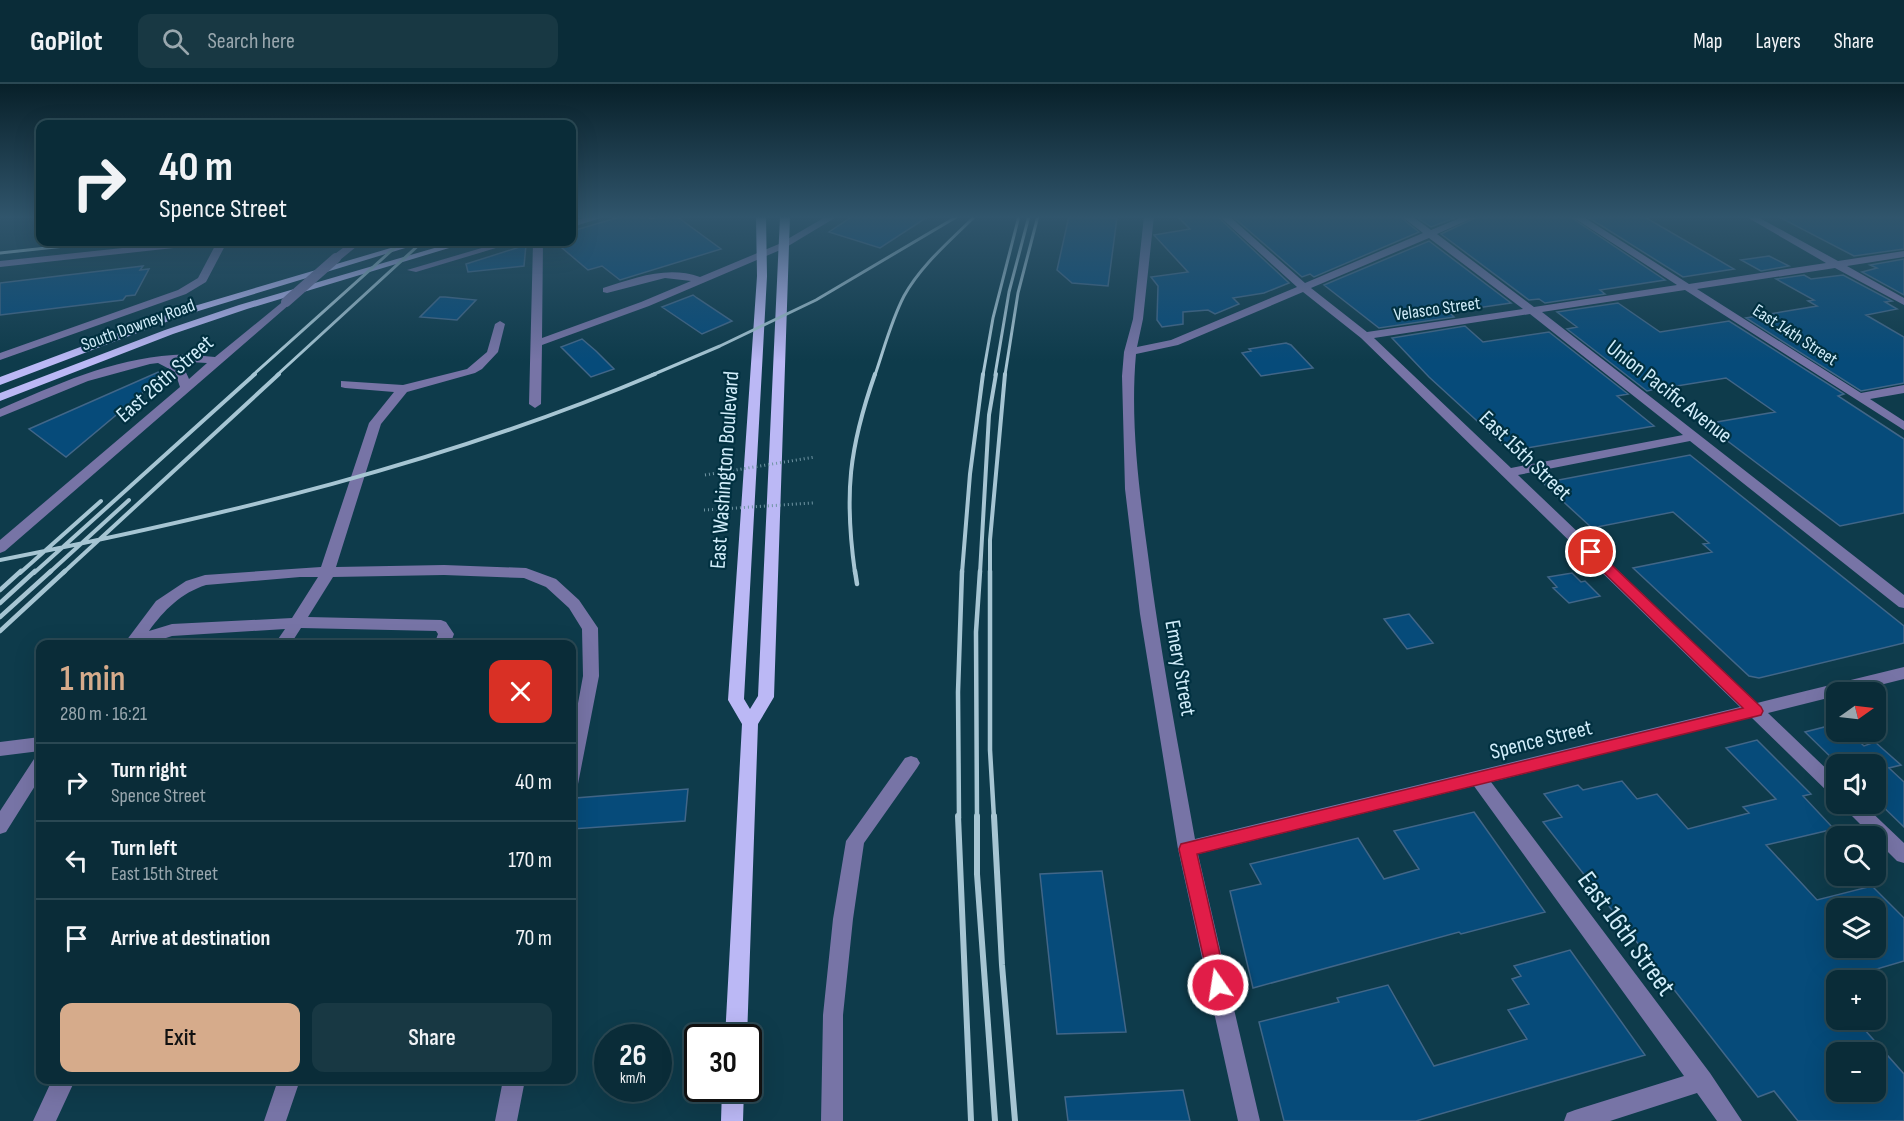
<!DOCTYPE html>
<html lang="en">
<head>
<meta charset="utf-8">
<style>
	:root { --surface:#0a2c38; --page:#183843; --text:#f1f3f6; --muted:#99a7ae; --line:#2a4853; --accent:#d6ab8b }
	body { margin:0; font-family:"Sofia Sans Condensed",sans-serif; background:var(--page); color:var(--text); height:100vh; display:flex; flex-direction:column; font-size:22px; white-space:nowrap }
	* { box-sizing:border-box; margin:0 }
	p { font-size:20px; color:var(--muted) }
	.icon { flex:none; width:33px; height:33px; fill:none; stroke:currentColor; stroke-width:2; stroke-linecap:round; stroke-linejoin:round }
	.map { position:relative; flex:1; overflow:hidden }
	.sheet { position:absolute; left:36px; top:556px; width:540px; height:444px; display:flex; flex-direction:column; background:var(--surface); border-radius:12px; box-shadow:0 6px 24px #0002,0 0 0 2px var(--line) }
	.sheet>* { flex:none }
	.hud { position:absolute; left:36px; top:36px; width:540px; height:126px; border-radius:12px; box-shadow:0 6px 24px #0002,0 0 0 2px var(--line); background:#0a2c38; color:var(--text); overflow:hidden }
	.needle { width:39px; rotate:76deg }
	.controls { position:absolute; left:1826px; top:598px; display:grid; gap:12px }
	.controls a { display:grid; place-items:center; width:60px; height:60px; border-radius:12px; background:var(--surface); box-shadow:0 6px 24px #0002,0 0 0 2px var(--line); font-size:30px }
	.speed { position:absolute; left:594px; top:940px; display:flex; gap:12px; font-size:30px; font-weight:700; text-align:center }
	.speed>* { display:grid; place-content:center; width:78px; height:78px; border-radius:50%; background:var(--surface); box-shadow:0 6px 24px #0002,0 0 0 2px var(--line); line-height:1 }
	.speed small { font-size:15px; font-weight:400 }
	.speed .limit { border:3px solid #111; border-radius:9px; background:#fff; color:#111 }
	.pin { position:absolute; display:grid; place-items:center; width:51px; height:51px; color:#fff; margin:-26px; border:3px solid #fff; border-radius:50%; box-shadow:0 2px 6px #0007 }
	.me { position:absolute; width:66px; margin:-33px; rotate:347deg; stroke-linejoin:round; filter:drop-shadow(0 0 4px #0008) }
	.turn { display:flex; align-items:center; gap:21px; height:126px; padding:0 24px; font-size:27px }
	.turn .icon { width:78px; height:78px; stroke-width:2.5 }
	.turn b { display:block; font-size:42px; line-height:51px }
	.round { display:grid; place-items:center; flex:none; width:63px; height:63px; border-radius:12px; background:var(--page) }
	.overview { display:flex; align-items:center; justify-content:space-between; height:102px; padding:0 24px }
	h1 { font-size:36px; font-weight:600; line-height:45px; color:var(--accent) }
	.primary-button { display:flex; gap:12px; margin-top:auto; padding:12px 24px }
	.primary-button a { flex:1; height:69px; border-radius:12px; background:var(--accent); color:#111; font-size:24px; font-weight:600; line-height:69px; text-align:center }
	.primary-button a+a { background:var(--page); color:var(--text) }
	ul { padding:0; list-style:none }
	li { display:flex; align-items:center; gap:18px; height:78px; padding:0 24px; border-top:2px solid var(--line) }
	li div { flex:1 }
	li b { display:block; font-size:22px }
	li em { font-style:normal }
	header { display:flex; align-items:center; gap:36px; box-sizing:border-box; height:84px; padding:0 30px; background:var(--surface); border-bottom:2px solid var(--line) }
	header strong { font-size:28px }
	nav { display:flex; gap:33px; margin-inline-start:auto; font-size:21px }
	.search { width:420px; height:54px; background:var(--page); display:flex; align-items:center; gap:15px; box-sizing:border-box; padding:0 21px; border-radius:12px; color:var(--muted); font-size:22px }
	.map>svg:first-child { display:block }
</style>
</head>
<body>
<header>
<strong>GoPilot</strong>
<div class="search"><svg class="icon" aria-label="search" viewBox="0 0 24 24"><circle cx="10" cy="10" r="6"/><path d="M15 15l6 6"/></svg>Search here</div>
<nav><a>Map</a><a>Layers</a><a>Share</a></nav>
</header>
<div class="map">
<svg width="1904" height="1037" viewBox="0 0 1904 1037">
	<rect width="100%" height="100%" fill="#0e3b4b"/>
	<path fill="#064b7a" stroke="#416688" stroke-width="1.5" fill-rule="evenodd" d="M 623,132 L 646,132 L 651,135 L 663,132 L 676,132 L 721,165 L 620,196 L 602,182 L 588,186 L 555,158 L 572,158 L 572,147 Z
		M 853,132 L 929,132 L 880,164 L 829,148 Z
		M 1069,132 L 1117,134 L 1108,202 L 1072,199 L 1057,186 Z
		M 1177,132 L 1217,132 L 1289,199 L 1264,209 L 1233,214 L 1239,220 L 1215,230 L 1208,226 L 1183,228 L 1183,240 L 1162,243 L 1157,236 L 1158,202 L 1151,193 L 1188,188 L 1154,151 L 1190,145 Z
		M 1232,132 L 1399,132 L 1419,148 L 1314,193 L 1310,190 L 1302,193 Z
		M 1415,132 L 1460,132 L 1431,143 Z
		M 1479,132 L 1569,132 L 1665,196 L 1600,206 L 1605,210 L 1545,219 L 1539,215 L 1529,216 L 1441,150 Z
		M 1586,132 L 1643,132 L 1734,185 L 1683,193 Z
		M 1777,132 L 1904,132 L 1904,165 L 1854,172 Z
		M 1429,157 L 1511,219 L 1449,228 L 1454,233 L 1379,244 L 1324,201 Z
		M 526,161 L 524,182 L 468,188 L 466,180 Z
		M 1769,172 L 1789,182 L 1761,187 L 1741,176 Z
		M 1904,175 L 1904,211 L 1862,188 L 1877,184 L 1870,181 Z
		M 143,182 L 140,186 L 149,185 L 135,211 L 126,212 L 123,216 L 0,231 L 0,199 Z
		M 1804,191 L 1811,195 L 1843,191 L 1892,217 L 1885,218 L 1897,225 L 1866,231 L 1904,253 L 1904,299 L 1861,307 L 1746,234 L 1817,222 L 1808,217 L 1814,216 L 1776,195 Z
		M 693,211 L 697,214 L 732,237 L 702,250 L 662,223 Z
		M 440,213 L 445,213 L 476,216 L 457,236 L 420,233 Z
		M 1618,219 L 1660,248 L 1729,237 L 1844,310 L 1838,312 L 1904,355 L 1904,429 L 1840,442 L 1705,340 L 1775,328 L 1726,294 L 1658,305 L 1652,301 L 1652,306 L 1647,307 L 1567,245 L 1577,243 L 1557,228 Z
		M 1465,242 L 1483,258 L 1549,248 L 1628,310 L 1617,312 L 1654,342 L 1510,367 L 1429,293 L 1392,254 Z
		M 582,255 L 596,267 L 614,285 L 591,293 L 561,263 Z
		M 1286,259 L 1291,261 L 1313,284 L 1261,292 L 1242,269 L 1251,267 L 1249,265 Z
		M 163,286 L 165,290 L 66,373 L 29,345 Z
		M 1690,371 L 1904,542 L 1904,559 L 1759,594 L 1749,592 L 1633,484 L 1712,468 L 1703,460 L 1709,459 L 1673,428 L 1592,444 L 1543,399 Z
		M 1572,489 L 1581,498 L 1585,497 L 1600,512 L 1569,519 L 1553,504 L 1557,503 L 1548,493 Z
		M 1409,530 L 1433,559 L 1407,565 L 1384,535 Z
		M 1836,640 L 1836,648 L 1849,648 L 1864,662 L 1875,658 L 1901,681 L 1889,684 L 1904,698 L 1904,743 L 1875,715 L 1875,681 L 1839,681 L 1805,648 Z
		M 1757,656 L 1811,710 L 1803,712 L 1834,745 L 1766,761 L 1817,816 L 1872,802 L 1904,834 L 1904,877 L 1836,897 L 1836,936 L 1856,936 L 1904,990 L 1904,1037 L 1798,1037 L 1774,1007 L 1758,1013 L 1543,738 L 1562,733 L 1544,710 L 1578,701 L 1583,706 L 1622,697 L 1637,715 L 1657,710 L 1688,745 L 1749,729 L 1743,723 L 1776,715 L 1726,664 ZM 1836,825 L 1875,825 L 1875,864 L 1836,864 ZM 1836,969 L 1875,969 L 1875,1008 L 1836,1008 Z
		M 688,705 L 685,737 L 572,745 L 575,714 Z
		M 1474,728 L 1545,828 L 1461,850 L 1459,848 L 1253,904 L 1230,807 L 1261,800 L 1250,780 L 1358,754 L 1384,795 L 1419,785 L 1394,747 Z
		M 1102,787 L 1126,948 L 1057,950 L 1040,790 Z
		M 1570,866 L 1645,971 L 1416,1037 L 1284,1037 L 1259,938 L 1339,918 L 1337,914 L 1388,901 L 1434,982 L 1527,955 L 1508,926 L 1529,920 L 1512,895 L 1521,892 L 1514,882 Z
		M 1183,1006 L 1190,1037 L 1068,1037 L 1065,1013 Z"/>
	<g fill="none" stroke-linecap="round" stroke-linejoin="round">
		<path fill="#7774a6" fill-rule="evenodd" d="M 592,132 L 607,132 L 572,143 L 572,137 Z
			M 827,132 L 838,132 L 785,164 L 649,222 L 542,261 L 541,320 L 535,324 L 529,320 L 533,158 L 543,158 L 542,254 L 641,218 L 691,197 L 665,194 L 607,209 L 603,208 L 603,204 C 635,194 667,181 700,193 L 779,160 Z
			M 1144,132 L 1154,132 L 1143,235 L 1137,263 L 1171,256 L 1297,203 L 1219,132 L 1229,132 L 1305,199 L 1423,149 L 1401,132 L 1412,132 L 1431,146 L 1465,132 L 1477,132 L 1437,150 L 1534,223 L 1677,201 L 1571,132 L 1582,132 L 1689,200 L 1826,179 L 1745,132 L 1756,132 L 1838,177 L 1904,167 L 1904,173 L 1847,182 L 1904,214 L 1904,221 L 1835,184 L 1697,205 L 1861,309 L 1904,301 L 1904,309 L 1870,315 L 1904,337 L 1904,346 L 1685,206 L 1542,228 L 1904,511 L 1904,524 L 1899,523 L 1690,357 L 1518,391 L 1757,619 L 1904,583 L 1904,595 L 1848,609 L 1836,609 L 1836,612 L 1768,629 L 1836,694 L 1836,712 L 1830,710 L 1751,633 L 1491,698 L 1710,989 L 1742,1037 L 1717,1037 L 1697,1009 L 1610,1037 L 1564,1037 L 1567,1029 L 1575,1026 L 1684,992 L 1474,702 L 1198,770 L 1260,1037 L 1238,1037 L 1178,765 L 1140,530 L 1125,405 L 1122,292 L 1124,268 L 1133,235 ZM 1429,154 L 1523,225 L 1367,248 L 1311,204 ZM 1303,208 L 1361,254 L 1740,623 L 1195,755 C 1178,660 1160,566 1148,471 C 1139,405 1130,337 1136,270 L 1178,261 ZM 1530,230 L 1683,351 L 1511,384 L 1374,254 Z
			M 179,158 L 206,158 L 201,161 L 0,183 L 0,177 Z
			M 217,158 L 227,158 L 206,198 L 186,210 L 0,276 L 0,269 L 178,206 L 198,194 Z
			M 351,158 L 362,158 L 340,176 L 332,176 L 332,172 Z
			M 502,158 L 516,158 L 416,188 L 407,186 Z
			M 286,215 L 290,216 L 290,220 L 5,467 L 0,469 L 0,456 L 180,303 L 175,288 L 158,279 L 150,280 L 88,297 L 0,333 L 0,325 C 55,301 112,275 173,271 C 187,270 201,272 215,273 ZM 172,277 L 207,279 L 189,295 L 184,284 Z
			M 500,237 L 505,240 L 498,268 L 482,285 L 475,289 L 407,308 L 381,340 L 336,483 L 444,481 L 526,484 L 556,495 L 579,516 L 598,544 L 599,592 L 578,700 L 572,702 L 572,652 L 583,592 L 582,545 L 569,524 L 546,503 L 524,494 L 444,491 L 333,493 L 308,533 L 441,536 L 446,538 L 454,550 L 450,561 L 434,561 L 438,550 L 436,547 L 301,544 L 290,561 L 274,561 L 285,545 L 172,552 L 145,561 L 123,561 L 156,517 L 186,497 L 205,491 L 321,483 L 369,339 L 394,308 L 345,304 L 341,303 L 341,297 L 403,301 L 467,285 L 487,268 L 495,240 ZM 300,493 L 318,493 L 292,534 L 172,540 L 149,547 C 164,526 181,509 206,501 Z
			M 40,653 L 40,667 L 0,672 L 0,658 Z
			M 911,672 L 917,674 L 920,679 L 917,684 L 864,759 L 853,835 L 843,931 L 843,1037 L 821,1037 L 823,931 L 833,835 L 846,757 L 905,674 Z
			M 40,673 L 40,694 L 6,748 L 0,750 L 0,727 L 34,675 Z
			M 1842,720 L 1863,720 L 1904,759 L 1904,779 L 1897,777 L 1845,725 Z
			M 52,996 L 75,996 L 56,1037 L 33,1037 Z
			M 278,996 L 300,996 L 286,1037 L 264,1037 Z
			M 503,996 L 525,996 L 517,1037 L 495,1037 Z"/>
		<path fill="#bbb8f5" fill-rule="evenodd" d="M 756,132 L 766,132 L 767,192 L 744,615 L 750,625 L 758,612 L 780,132 L 790,132 L 774,613 L 758,640 L 747,954 L 725,954 L 742,640 L 728,616 L 757,192 Z
			M 411,158 L 425,158 L 182,232 L 0,301 L 0,293 L 174,228 Z
			M 455,158 L 469,158 L 247,225 L 173,250 L 0,317 L 0,309 L 165,246 L 239,221 Z
			M 722,1005 L 744,1005 L 743,1037 L 721,1037 Z"/>
		<path stroke="#a6c5d3" stroke-width="3" d="M 0,169 L 102,158
			M 253,291 L 401,158
			M 277,291 L 422,158
			M 652,291 L 720,262 L 816,216 L 958,132
			M 875,291 C 884,265 891,237 904,212 C 921,181 950,157 975,132
			M 983,291 L 993,234 L 1019,132
			M 995,291 L 1009,208 L 1029,132
			M 1005,291 L 1018,209 L 1038,132"/>
		<path stroke="#a6c5d3" stroke-width="4" d="M 0,476 C 223,432 445,379 655,290
			M 20,489 L 101,417
			M 34,489 L 255,290
			M 49,489 L 129,416
			M 63,489 L 279,290
			M 855,489 C 844,410 849,364 875,290
			M 962,489 L 970,390 L 983,290
			M 980,489 L 989,331 L 996,290
			M 990,489 L 990,456 L 1005,290"/>
		<path stroke="#a6c5d3" stroke-width="4.5" d="M 855,487 L 857,500
			M 990,487 L 990,666 L 994,734
			M 0,506 L 21,487
			M 0,519 L 35,487
			M 0,533 L 51,487
			M 0,547 L 65,487
			M 959,734 L 958,608 L 962,487
			M 977,734 L 976,548 L 980,487"/>
		<path stroke="#a6c5d3" stroke-width="6" d="M 958,732 L 971,1037
			M 977,732 L 977,790 L 995,1037
			M 994,732 L 1002,881 L 1015,1037"/>
		<path stroke="#7095a3" stroke-width="3" stroke-dasharray="1 3" stroke-linecap="butt" d="M 705,391 L 815,373
			M 704,426 L 813,419"/>
		<path stroke="#7774a6" stroke-width="10" d="M 286,218 L 336,174"/>
	</g>
	<linearGradient id="sky" x2="0" y2="1"><stop stop-color="#082029"/><stop offset="0.48" stop-color="#30556c"/><stop offset="1" stop-color="#30556c" stop-opacity="0"/></linearGradient>
	<rect width="1904" height="277" fill="url(#sky)"/>
	<path fill="#e11d48" stroke="#92132f" stroke-width="1.5" d="M 1591,464 L 1595,465 L 1761,623 L 1763,627 L 1761,631 L 1197,770 L 1227,901 L 1225,907 L 1218,910 L 1211,907 L 1179,765 L 1181,760 L 1743,624 L 1586,471 L 1584,468 Z"/>
	<g text-anchor="middle" dominant-baseline="central" stroke-width="4.5" stroke-linejoin="round" paint-order="stroke">
		<g font-size="18" fill="#d1edfa" stroke="#013040">
			<text transform="translate(1437 225) rotate(-8)">Velasco Street</text>
			<text transform="translate(138 241) rotate(-20)">South Downey Road</text>
			<text transform="translate(1795 251) rotate(33)">East 14th Street</text>
		</g>
		<g font-size="22" fill="#d1edfa" stroke="#013040">
			<text transform="translate(165 295) rotate(-41)">East 26th Street</text>
			<text transform="translate(1669 308) rotate(38)">Union Pacific Avenue</text>
			<text transform="translate(1525 372) rotate(44)">East 15th Street</text>
			<text transform="translate(725 386) rotate(-86)">East Washington Boulevard</text>
			<text transform="translate(1180 584) rotate(80)">Emery Street</text>
			<text transform="translate(1541 656) rotate(-14)">Spence Street</text>
		</g>
		<g font-size="27" fill="#d1edfa" stroke="#013040">
			<text transform="translate(1626 850) rotate(54)">East 16th Street</text>
		</g>
	</g>
</svg>
<div class="controls">
<a><svg class="needle" viewBox="-14 -14 28 28"><path d="M0-13l5 13h-10z" fill="#e53935"/><path d="M0 13l5-13h-10z" fill="#99a7ae"/></svg></a>
<a><svg class="icon" aria-label="sound" viewBox="0 0 24 24"><path d="M4 9h4l5-4v14l-5-4H4zM17 9q2 3 0 6"/></svg></a>
<a><svg class="icon" aria-label="search" viewBox="0 0 24 24"><circle cx="10" cy="10" r="6"/><path d="M15 15l6 6"/></svg></a>
<a><svg class="icon" aria-label="layers" viewBox="0 0 24 24"><path d="M12 4l9 5-9 5-9-5zM3 14l9 5 9-5"/></svg></a>
<a>+</a>
<a>−</a>
</div>
<div class="speed"><div>26<small>km/h</small></div><div class="limit">30</div></div>
<div class="pin" style="left:1591px;top:468px;background:#d93025"><svg class="icon" aria-label="arrive" viewBox="0 0 24 24"><path d="M6 21V4h12l-3 4 3 4H6"/></svg></div>
<svg class="me" style="left:1218px;top:901px" viewBox="-20 -20 40 40"><circle r="17" fill="#e11d48" stroke="#fff" stroke-width="3"/><path d="M0-11L8 9 0 5-8 9z" fill="#fff"/></svg>
<div class="hud">
<div class="turn"><svg class="icon" aria-label="right" viewBox="0 0 24 24"><path d="M7 20v-9h11M14 6l5 5-5 5"/></svg><div><b>40 m</b>Spence Street</div></div>
</div>
<section class="sheet">
<div class="overview"><div><h1>1 min</h1><p>280 m · 16:21</p></div><a class="round" style="background:#d93025;color:#fff"><svg class="icon" aria-label="close" viewBox="0 0 24 24"><path d="M6 6l12 12M18 6L6 18"/></svg></a></div>
<ul>
<li><svg class="icon" aria-label="right" viewBox="0 0 24 24"><path d="M7 20v-9h11M14 6l5 5-5 5"/></svg><div><b>Turn right</b><p>Spence Street</p></div><em>40 m</em></li>
<li><svg class="icon" aria-label="left" viewBox="0 0 24 24"><path d="M17 20v-9H6M10 6l-5 5 5 5"/></svg><div><b>Turn left</b><p>East 15th Street</p></div><em>170 m</em></li>
<li><svg class="icon" aria-label="arrive" viewBox="0 0 24 24"><path d="M6 21V4h12l-3 4 3 4H6"/></svg><div><b>Arrive at destination</b></div><em>70 m</em></li>
</ul>
<div class="primary-button"><a>Exit</a><a>Share</a></div>
</section>
</div>
</body>
</html>
